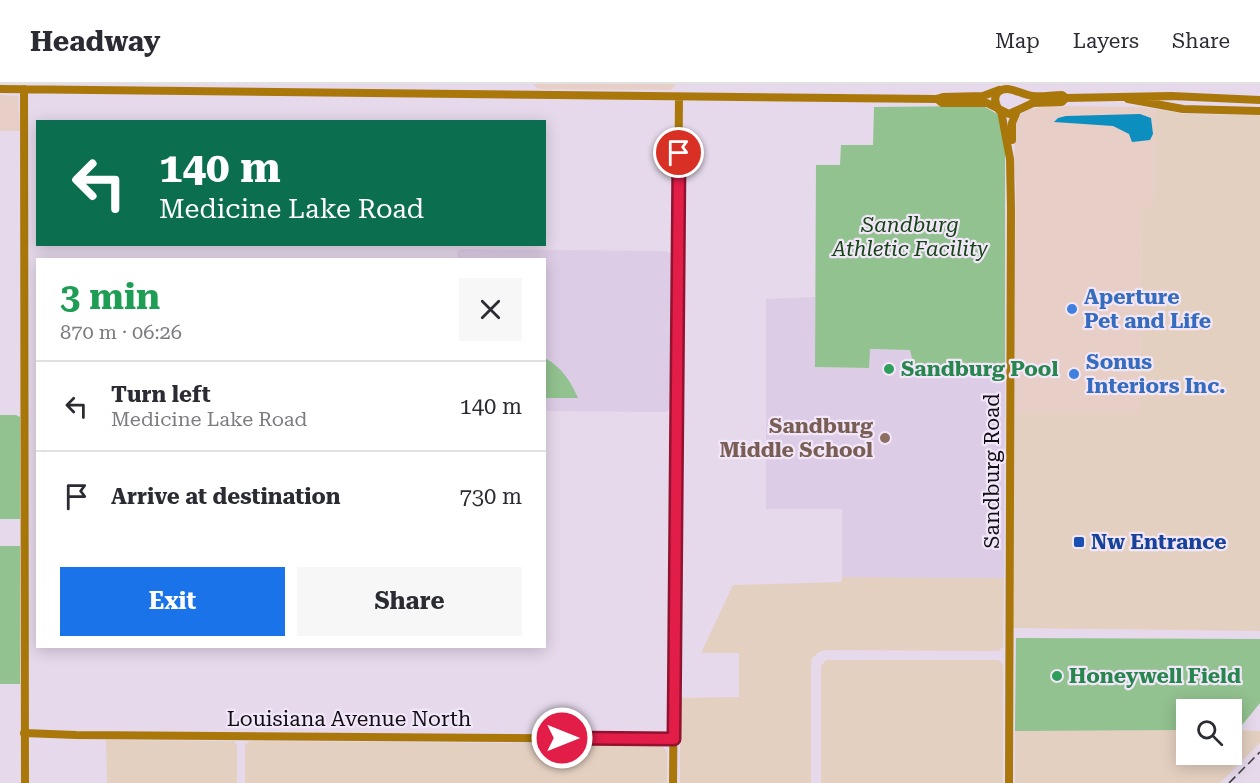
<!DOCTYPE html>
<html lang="en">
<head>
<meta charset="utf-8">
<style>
	:root { --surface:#fff; --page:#f7f7f7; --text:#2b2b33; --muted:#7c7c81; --line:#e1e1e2; --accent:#1a73e8 }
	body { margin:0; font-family:"Roboto Serif",serif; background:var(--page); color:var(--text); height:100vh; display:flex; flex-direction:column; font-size:22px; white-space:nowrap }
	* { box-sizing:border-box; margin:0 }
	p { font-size:20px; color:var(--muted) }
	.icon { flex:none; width:33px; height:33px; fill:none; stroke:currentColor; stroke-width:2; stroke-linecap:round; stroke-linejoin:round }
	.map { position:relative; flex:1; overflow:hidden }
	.panel { position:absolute; left:36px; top:174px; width:510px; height:390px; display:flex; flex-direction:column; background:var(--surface); border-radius:0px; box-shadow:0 3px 15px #0003 }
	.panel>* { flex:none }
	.banner { position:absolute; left:36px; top:36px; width:510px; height:126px; border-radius:0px; box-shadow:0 3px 15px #0003; background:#0b6e4f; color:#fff; overflow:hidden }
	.controls { position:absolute; left:1176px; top:615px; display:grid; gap:12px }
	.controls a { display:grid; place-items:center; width:66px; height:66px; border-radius:0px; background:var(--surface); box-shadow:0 3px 15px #0003; font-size:30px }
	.pin { position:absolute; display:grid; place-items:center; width:51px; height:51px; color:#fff; margin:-26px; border:3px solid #fff; border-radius:50%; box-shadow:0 2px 6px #0007 }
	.me { position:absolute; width:66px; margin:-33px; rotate:90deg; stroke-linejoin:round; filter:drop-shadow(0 0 4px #0008) }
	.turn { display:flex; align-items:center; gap:21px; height:126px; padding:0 24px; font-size:27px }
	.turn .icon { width:78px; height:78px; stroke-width:2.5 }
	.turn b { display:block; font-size:42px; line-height:51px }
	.round { display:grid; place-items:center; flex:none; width:63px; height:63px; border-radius:0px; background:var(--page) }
	.headline { display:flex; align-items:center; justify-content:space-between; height:102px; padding:0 24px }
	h1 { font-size:36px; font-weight:700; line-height:45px; color:#1e9e55 }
	.button { display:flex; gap:12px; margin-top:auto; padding:12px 24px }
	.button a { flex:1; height:69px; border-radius:0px; background:var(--accent); color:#fff; font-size:24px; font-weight:700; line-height:69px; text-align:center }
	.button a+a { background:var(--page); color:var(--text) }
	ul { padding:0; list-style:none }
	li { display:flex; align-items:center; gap:18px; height:90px; padding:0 24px; border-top:2px solid var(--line) }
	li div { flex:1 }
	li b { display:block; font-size:22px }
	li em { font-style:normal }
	header { display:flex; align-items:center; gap:36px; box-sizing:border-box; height:84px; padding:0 30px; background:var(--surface); border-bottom:2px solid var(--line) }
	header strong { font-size:28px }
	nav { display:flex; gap:33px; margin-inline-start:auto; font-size:21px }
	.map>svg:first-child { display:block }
</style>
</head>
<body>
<header>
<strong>Headway</strong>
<nav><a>Map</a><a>Layers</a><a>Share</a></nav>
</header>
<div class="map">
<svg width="1260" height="699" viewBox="0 0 1260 699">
	<rect width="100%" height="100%" fill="#e5d9eb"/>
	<path fill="#e7cec7" d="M 533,0 L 675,0 L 675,2 L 670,6 L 538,5 Z
		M 0,11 L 18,12 L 20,47 L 0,47 Z
		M 1047,22 L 1142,23 L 1155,25 L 1154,123 L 1142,123 L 1140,329 L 1014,329 L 1016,99 L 1014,83 L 1015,57 L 1013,46 L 1019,32 L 1028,26 Z"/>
	<path fill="#e4d0c1" d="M 1155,25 L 1185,30 L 1260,31 L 1260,547 L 1012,544 L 1014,329 L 1140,329 L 1142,123 L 1154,122 Z
		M 842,493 L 1004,494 L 1003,563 L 998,567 L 826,566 L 819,568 L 812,574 L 811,581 L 811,699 L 680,699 L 680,614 L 739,613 L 739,569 L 701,569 L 733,501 L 841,498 Z
		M 826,576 L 998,576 L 1001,578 L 1003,581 L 1003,699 L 821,699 L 821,582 Z
		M 1186,646 L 1186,670 L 1232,670 L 1232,646 L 1260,647 L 1260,659 L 1220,699 L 1015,699 L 1015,647 Z
		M 106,656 L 234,657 L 237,661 L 237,699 L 107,699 Z
		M 250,657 L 660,660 L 667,667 L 667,699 L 245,699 L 245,661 Z"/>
	<path fill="#ddcce5" d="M 460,165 L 666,167 L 670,169 L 672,172 L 671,324 L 666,328 L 545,327 L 544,176 L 457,176 L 457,169 Z
		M 815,213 L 815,283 L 869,284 L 869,265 L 910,266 L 914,283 L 1005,283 L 1004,494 L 842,493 L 842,425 L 766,425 L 766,215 Z"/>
	<path fill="#92c28f" d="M 983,22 L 999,31 L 1005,63 L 1005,283 L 914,283 L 910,266 L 870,265 L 869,284 L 815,283 L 816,81 L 840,81 L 841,61 L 873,61 L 874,23 Z
		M 545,274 C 562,284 570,296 578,314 L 545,314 Z
		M 0,331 L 16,331 L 20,333 L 20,435 L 0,435 Z
		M 0,462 L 20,462 L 20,600 L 0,600 Z
		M 1016,554 L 1260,555 L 1260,619 L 1238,646 L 1232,646 L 1232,626 L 1186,626 L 1186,646 L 1015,647 Z"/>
	<path fill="#0c8ebf" d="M 1140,30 L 1151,34 L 1153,50 L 1150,56 L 1132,58 L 1129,50 L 1113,42 L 1054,38 L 1058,34 L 1066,32 Z"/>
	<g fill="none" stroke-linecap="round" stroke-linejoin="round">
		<path stroke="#aa780a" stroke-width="8" d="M 0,5 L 937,15 L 943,13 L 983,12 L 999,6
			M 24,5 L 25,699
			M 937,15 L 942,19 L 987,19 L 1009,30 L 1033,19 L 1062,18 L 1066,14
			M 1128,15 L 1183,25 L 1260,27
			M 999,26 C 995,20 993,14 998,8 C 1009,0 1021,11 1033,12 C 1042,13 1052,11 1062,11 L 1066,14 L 1171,12 L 1260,16
			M 1001,27 L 1010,75 L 1011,125 L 1009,699
			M 1012,56 L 1012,39 L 1017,27
			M 24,649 L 76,651 L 673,655
			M 673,699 L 679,13"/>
		<path stroke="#3c363f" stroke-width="1.5" stroke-dasharray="9 4.5" stroke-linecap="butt" d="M 1229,699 L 1260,668"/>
	</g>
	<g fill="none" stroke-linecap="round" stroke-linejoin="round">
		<defs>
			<path id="route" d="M 562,654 L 674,655 L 679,69"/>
		</defs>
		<use href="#route" stroke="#92132f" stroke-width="15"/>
		<use href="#route" stroke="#e11d48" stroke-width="10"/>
	</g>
	<g fill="#3f7fe0" stroke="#f2e6f9" stroke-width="2">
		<circle cx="1072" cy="225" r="6"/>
		<circle cx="1074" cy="290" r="6"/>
	</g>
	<g fill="#2e9e5b" stroke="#f2e6f9" stroke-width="2">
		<circle cx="889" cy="285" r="6"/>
		<circle cx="1057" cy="592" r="6"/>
	</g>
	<circle fill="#8d6e63" stroke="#f2e6f9" stroke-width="2" cx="885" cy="354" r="6"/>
	<rect fill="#1a4fb4" stroke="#f2e6f9" stroke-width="2" x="1073" y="452" width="12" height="12" rx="3"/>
	<g text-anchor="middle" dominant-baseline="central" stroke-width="4.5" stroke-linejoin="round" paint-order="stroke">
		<g font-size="21" font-style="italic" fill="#164516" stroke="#f2e6f9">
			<text x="910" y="141">Sandburg<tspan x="910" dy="24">Athletic Facility</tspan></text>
		</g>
		<g font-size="21" font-weight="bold" fill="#366cbe" stroke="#f2e6f9" text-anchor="start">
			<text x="1084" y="213">Aperture<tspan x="1084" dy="24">Pet and Life</tspan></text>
			<text x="1086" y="278">Sonus<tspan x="1086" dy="24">Interiors Inc.</tspan></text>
		</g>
		<g font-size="21" font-weight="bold" fill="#27864d" stroke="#f2e6f9" text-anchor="start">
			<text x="901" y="285">Sandburg Pool</text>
			<text x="1069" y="592">Honeywell Field</text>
		</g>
		<g font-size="21" font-weight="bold" fill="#785e54" stroke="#f2e6f9" text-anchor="end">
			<text x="873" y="342">Sandburg<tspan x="873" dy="24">Middle School</tspan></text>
		</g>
		<g font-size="21" fill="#110d13" stroke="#f2e6f9">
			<text transform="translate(992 387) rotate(-90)">Sandburg Road</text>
			<text x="349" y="635">Louisiana Avenue North</text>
		</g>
		<g font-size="21" font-weight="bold" fill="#164399" stroke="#f2e6f9" text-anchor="start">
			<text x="1091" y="458">Nw Entrance</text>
		</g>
	</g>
</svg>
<div class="controls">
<a><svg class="icon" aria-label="search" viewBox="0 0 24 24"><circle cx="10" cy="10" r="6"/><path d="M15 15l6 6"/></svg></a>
</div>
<div class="pin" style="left:679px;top:69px;background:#d93025"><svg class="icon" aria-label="arrive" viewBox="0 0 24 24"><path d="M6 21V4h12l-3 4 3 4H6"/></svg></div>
<svg class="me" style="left:562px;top:654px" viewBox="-20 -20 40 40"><circle r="17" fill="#e11d48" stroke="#fff" stroke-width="3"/><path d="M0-11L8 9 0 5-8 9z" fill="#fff"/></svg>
<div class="banner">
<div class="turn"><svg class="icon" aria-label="left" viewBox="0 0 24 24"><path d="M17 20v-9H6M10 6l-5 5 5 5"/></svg><div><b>140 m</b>Medicine Lake Road</div></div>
</div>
<section class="panel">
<div class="headline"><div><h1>3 min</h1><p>870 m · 06:26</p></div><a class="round"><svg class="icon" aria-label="close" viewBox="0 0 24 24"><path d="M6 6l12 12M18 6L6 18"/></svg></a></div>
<ul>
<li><svg class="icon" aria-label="left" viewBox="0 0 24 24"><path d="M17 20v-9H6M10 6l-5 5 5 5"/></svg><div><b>Turn left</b><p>Medicine Lake Road</p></div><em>140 m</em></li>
<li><svg class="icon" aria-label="arrive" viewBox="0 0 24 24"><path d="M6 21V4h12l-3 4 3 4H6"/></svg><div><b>Arrive at destination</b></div><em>730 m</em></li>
</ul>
<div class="button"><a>Exit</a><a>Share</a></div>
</section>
</div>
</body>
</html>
